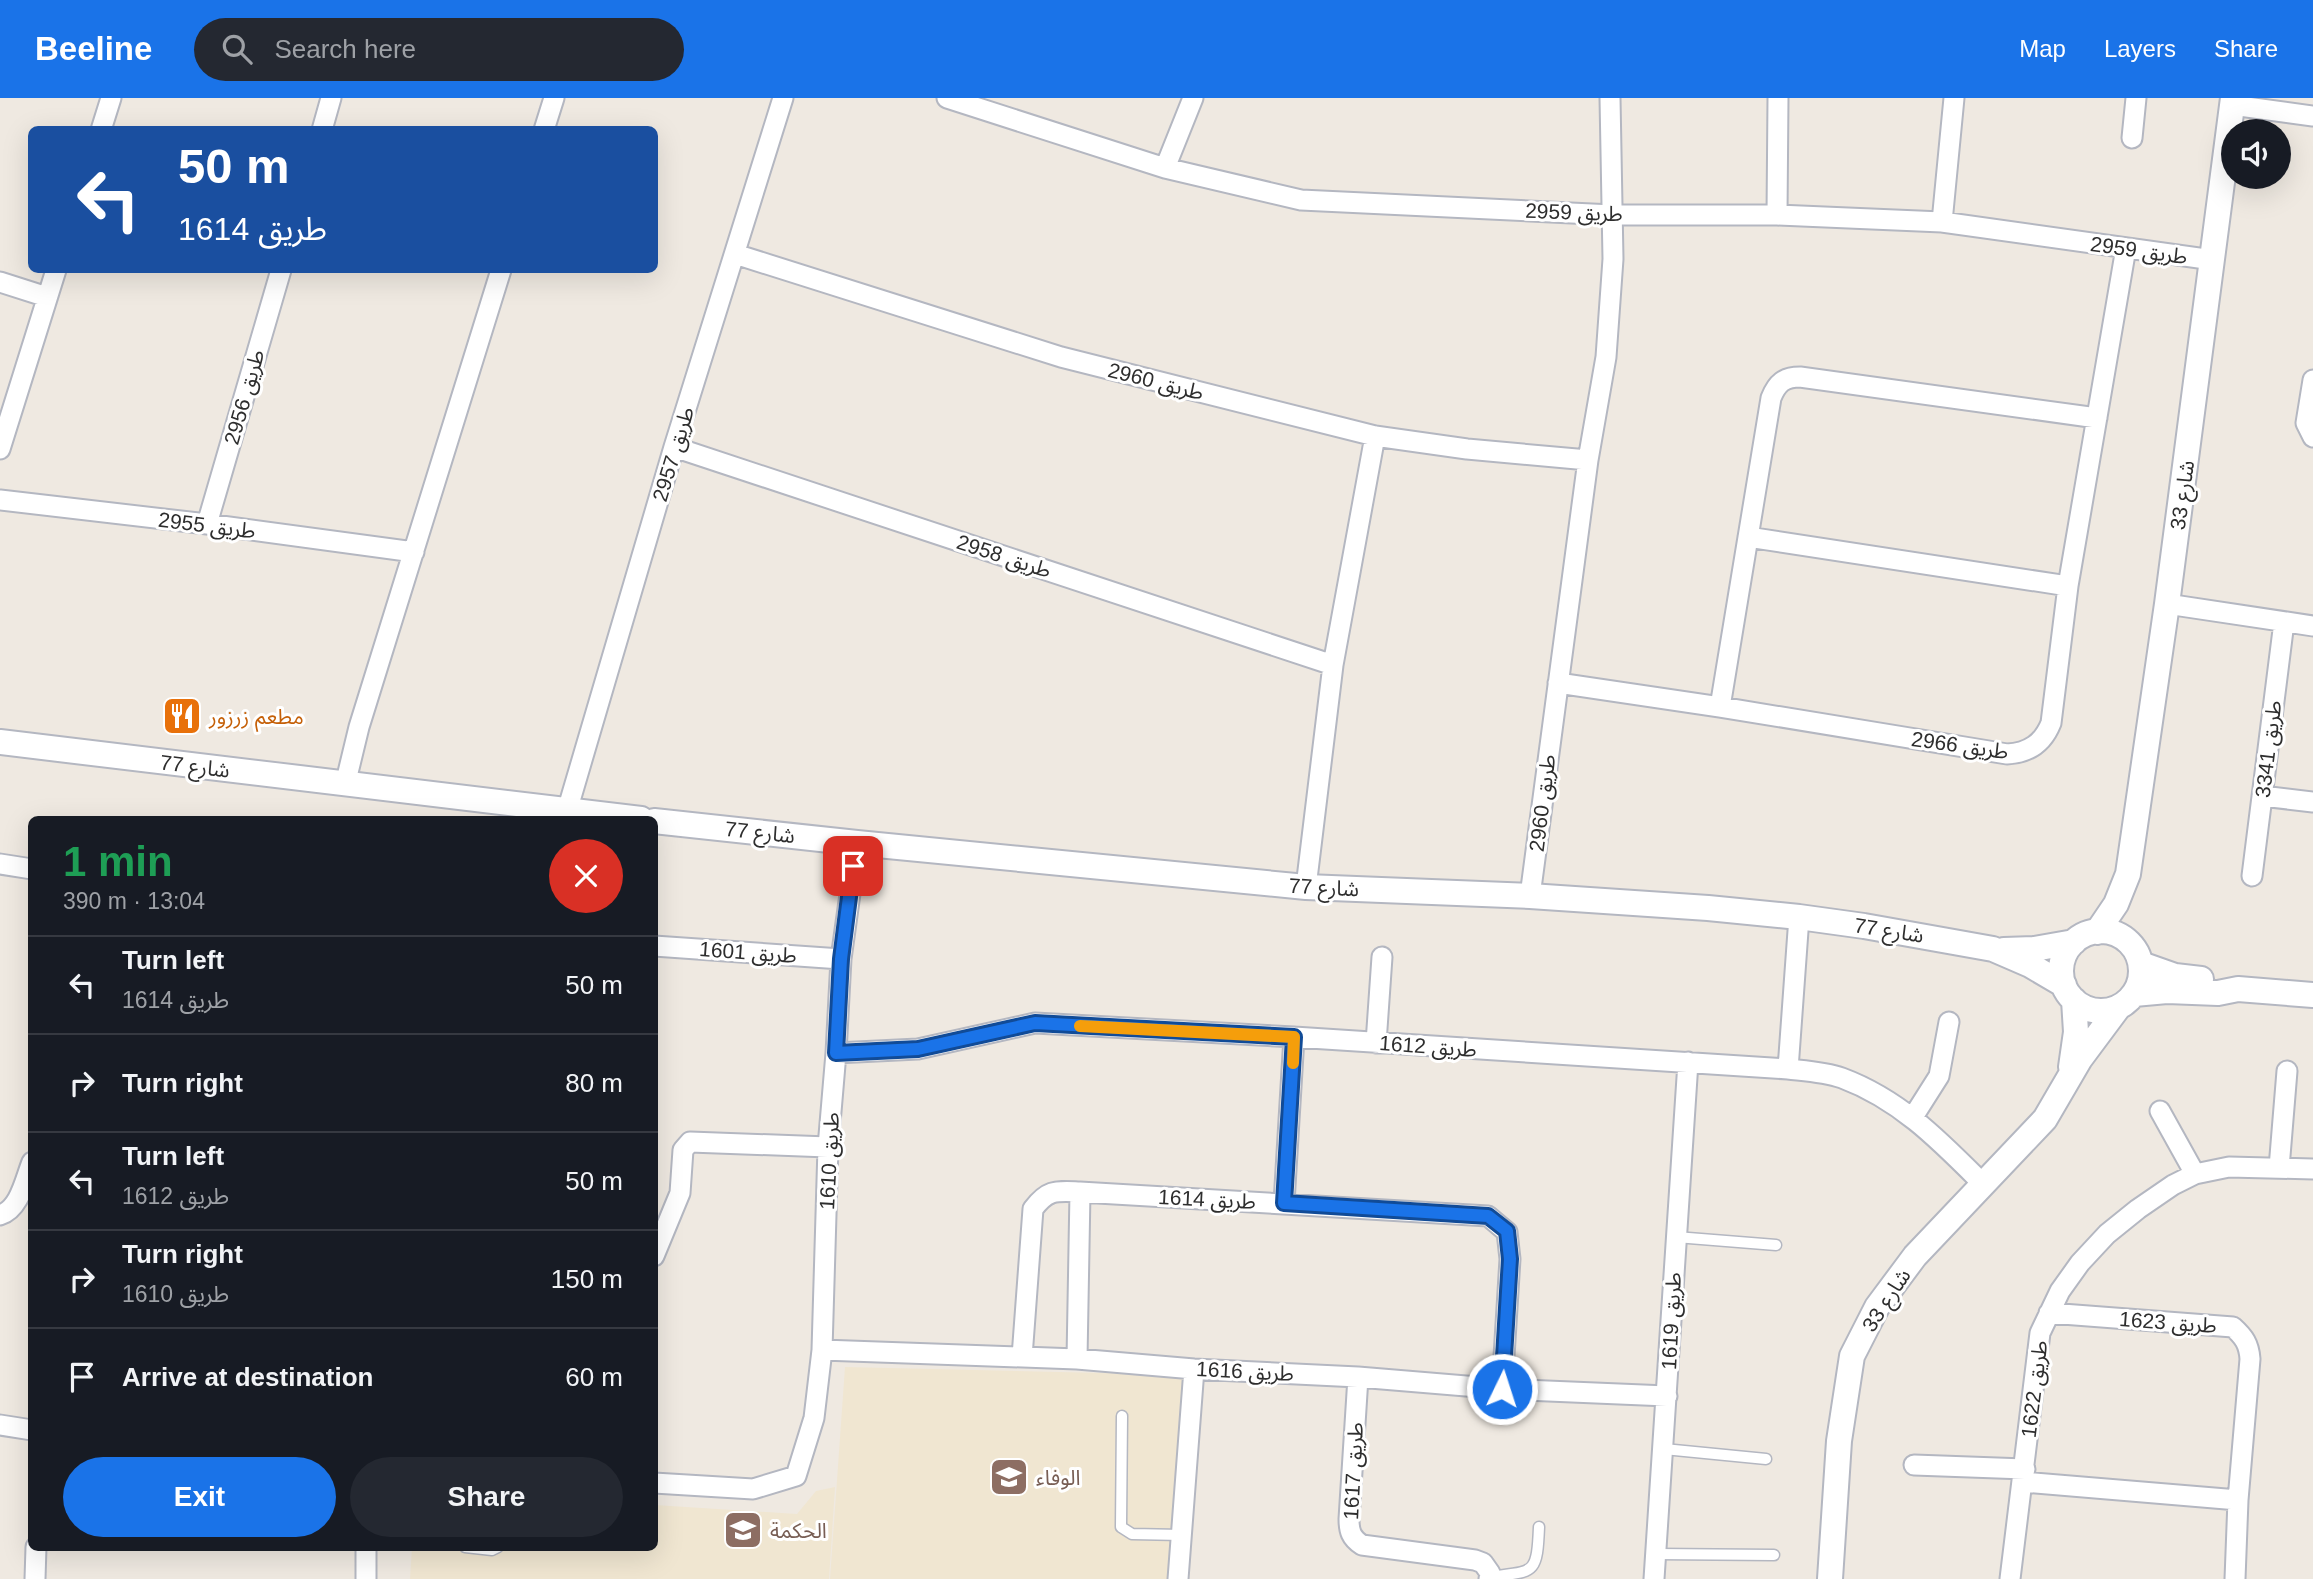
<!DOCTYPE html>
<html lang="en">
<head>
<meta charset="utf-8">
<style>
	:root { --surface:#171b24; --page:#242831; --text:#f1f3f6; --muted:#9ea1a6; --line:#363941; --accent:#1a73e8 }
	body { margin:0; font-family:Arial,"Noto Sans Arabic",sans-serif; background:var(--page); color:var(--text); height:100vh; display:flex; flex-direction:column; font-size:26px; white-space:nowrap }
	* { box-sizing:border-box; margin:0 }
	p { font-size:23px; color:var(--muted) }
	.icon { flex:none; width:38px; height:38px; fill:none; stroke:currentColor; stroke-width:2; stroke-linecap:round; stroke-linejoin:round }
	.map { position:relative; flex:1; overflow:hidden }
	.panel { position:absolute; left:28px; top:718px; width:630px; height:735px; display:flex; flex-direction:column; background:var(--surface); border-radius:10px; box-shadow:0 7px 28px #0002 }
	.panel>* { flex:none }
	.guide { position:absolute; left:28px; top:28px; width:630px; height:147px; border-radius:10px; box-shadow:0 7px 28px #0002; background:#1a4fa0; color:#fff; overflow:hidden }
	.tools { position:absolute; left:2221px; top:21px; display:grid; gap:14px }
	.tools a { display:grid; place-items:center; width:70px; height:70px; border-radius:50%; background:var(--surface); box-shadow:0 7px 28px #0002; font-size:35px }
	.pin { position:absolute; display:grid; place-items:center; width:60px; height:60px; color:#fff; margin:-30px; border-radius:14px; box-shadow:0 4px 10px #0006 }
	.me { position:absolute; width:77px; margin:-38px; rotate:4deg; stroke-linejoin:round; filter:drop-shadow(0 0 5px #0008) }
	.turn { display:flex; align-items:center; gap:24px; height:147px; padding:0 35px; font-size:32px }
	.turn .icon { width:91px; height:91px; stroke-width:2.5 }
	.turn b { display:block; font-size:49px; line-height:60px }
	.round { display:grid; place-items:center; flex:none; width:74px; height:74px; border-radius:37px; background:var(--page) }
	.head { display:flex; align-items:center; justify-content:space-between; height:119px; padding:0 35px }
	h1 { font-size:42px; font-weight:600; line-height:52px; color:#1e9e55 }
	.action { display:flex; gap:14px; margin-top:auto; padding:14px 35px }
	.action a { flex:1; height:80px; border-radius:42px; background:var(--accent); color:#fff; font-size:28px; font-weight:600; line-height:80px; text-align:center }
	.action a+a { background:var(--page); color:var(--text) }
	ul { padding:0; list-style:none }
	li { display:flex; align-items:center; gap:21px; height:98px; padding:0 35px; border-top:2px solid var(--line) }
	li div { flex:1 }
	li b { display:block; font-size:26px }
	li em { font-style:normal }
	header { display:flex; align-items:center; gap:42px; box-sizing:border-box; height:98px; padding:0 35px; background:var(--accent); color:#fff }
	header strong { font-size:33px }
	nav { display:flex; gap:38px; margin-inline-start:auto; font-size:24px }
	.search { width:490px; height:63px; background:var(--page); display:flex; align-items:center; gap:18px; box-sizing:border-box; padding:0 24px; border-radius:38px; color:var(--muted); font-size:26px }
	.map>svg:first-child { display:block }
</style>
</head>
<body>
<header>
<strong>Beeline</strong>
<div class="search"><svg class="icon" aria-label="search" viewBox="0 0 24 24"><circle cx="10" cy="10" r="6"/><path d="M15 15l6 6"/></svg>Search here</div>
<nav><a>Map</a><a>Layers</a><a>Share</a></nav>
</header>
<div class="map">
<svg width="2313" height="1481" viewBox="0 0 2313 1481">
	<rect width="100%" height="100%" fill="#efe9e1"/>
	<path fill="#f0e6d1" d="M 845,1269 L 1187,1277 L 1173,1481 L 830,1481 Z
		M 835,1389 L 829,1481 L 410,1481 L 412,1449 L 654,1449 L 655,1407 L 797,1416 L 816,1393 Z"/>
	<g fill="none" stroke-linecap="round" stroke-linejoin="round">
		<defs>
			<path id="service" d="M 1676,1139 L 1776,1147
				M 1122,1318 L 1121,1429 L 1132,1436 L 1182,1437
				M 1664,1351 L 1766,1361
				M 465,1449 L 492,1452 L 498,1449
				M 1656,1456 L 1774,1457
				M 1489,1479 C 1534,1473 1537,1478 1539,1429"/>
			<path id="minor" d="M 947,0 L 1165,70 L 1301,102 L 1613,117 L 1777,117 L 1942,124 L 2213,162
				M 2232,7 L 2313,18
				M 101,32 L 111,0
				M 322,32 L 331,0
				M 544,32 L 554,0
				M 2132,40 L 2136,0
				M 1165,70 L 1193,0
				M 1777,117 L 1778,0
				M 1942,124 L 1954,0
				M 735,156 L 1061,259 L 1375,338 L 1467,351 L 1588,362
				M 0,184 L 47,199
				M 2313,282 L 2306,325 L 2313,339
				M 674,349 L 1333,567
				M 0,351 L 56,172
				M 0,402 L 207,426 L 414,454
				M 207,426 L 281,172
				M 1748,439 L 2068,488
				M 2167,506 L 2313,528
				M 1558,585 L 1720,609 L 2007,656 C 2029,655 2043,645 2051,625 L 2068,488 L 2126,150
				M 1720,609 L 1771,300 C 1777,285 1784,279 1800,279 L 2097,320
				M 345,687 L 359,629 L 501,172
				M 2262,698 L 2313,704
				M 567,713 L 674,349 L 783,0
				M 0,766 L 32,771
				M 2252,778 L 2284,524
				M 1306,789 L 1333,567 L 1375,338
				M 1530,798 L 1588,362 L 1606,259 L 1613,161 L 1610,0
				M 654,848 L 841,861
				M 1376,945 L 1382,859
				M 836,955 L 918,951 L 1035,925 L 1294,939 L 1788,971 C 1806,973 1825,974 1842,980 C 1901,1002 1941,1044 1984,1087
				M 1788,971 L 1799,819
				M 2160,1013 L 2195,1076
				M 1913,1019 L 1939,978 L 1949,924
				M 2279,1070 L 2287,973
				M 1284,1105 L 1294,939
				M 0,1117 C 20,1111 25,1081 32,1064
				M 654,1158 L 680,1095 L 683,1052 L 690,1044 L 828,1049
				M 2049,1215 L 2233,1229 C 2244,1239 2249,1246 2250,1261 L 2238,1402 L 2235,1481
				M 822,1252 L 1077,1261 L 1194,1271 L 1358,1279 L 1502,1291 L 1667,1298
				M 1022,1259 L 1033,1111 C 1048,1091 1056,1093 1080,1094 L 1488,1118 L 1507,1134 L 1510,1161 L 1502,1291
				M 1077,1261 L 1080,1094
				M 1358,1279 L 1349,1421 C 1349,1433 1351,1440 1362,1447 L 1475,1462 L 1483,1465 L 1490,1475 L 1489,1481
				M 0,1327 L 32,1332
				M 1914,1367 L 2025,1371
				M 2023,1384 L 2238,1402
				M 654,1385 L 753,1391 L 796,1378 L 814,1320 L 822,1252 L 828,1049 L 836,955 L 841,861 L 857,745
				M 35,1481 L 36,1449
				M 366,1481 L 366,1449
				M 1178,1481 L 1194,1271
				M 1654,1481 L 1688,964
				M 2010,1481 L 2040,1235 L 2060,1193 L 2080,1165 L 2107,1136 L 2138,1111 L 2173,1087 L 2195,1076 L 2229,1069 L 2313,1071"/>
			<path id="tertiary" d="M 0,644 L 641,721
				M 654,723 L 857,745 L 1306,789 L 1530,798 L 1708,810 L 1799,819 L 1864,828 L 1993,851 L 2030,867 L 2064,887
				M2061 873a40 40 0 1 1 80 0a40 40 0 1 1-80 0Z
				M 2097,834 L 2116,806 L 2128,776 L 2167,506 L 2233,0
				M 2004,852 L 2034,851 L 2074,844
				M 2141,866 L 2175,878 L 2201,881
				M 2134,896 L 2167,893 L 2218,895 L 2238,891 L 2313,897
				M 2071,969 L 2076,934 L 2074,902
				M 1830,1481 L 1839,1343 L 1852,1258 L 1877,1209 L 1915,1158 L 2045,1021 L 2080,961 L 2118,910"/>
		</defs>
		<use href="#service" stroke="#b4b7c1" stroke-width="13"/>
		<use href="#minor" stroke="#b4b7c1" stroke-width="23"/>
		<use href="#tertiary" stroke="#b4b7c1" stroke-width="28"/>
		<use href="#service" stroke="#fff" stroke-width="10"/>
		<use href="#minor" stroke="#fff" stroke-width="19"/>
		<use href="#tertiary" stroke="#fff" stroke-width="24"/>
	</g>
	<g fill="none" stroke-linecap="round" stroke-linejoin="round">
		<defs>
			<path id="route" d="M 853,768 L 841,861 L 836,955 L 918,951 L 1035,925 L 1294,939 L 1284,1105 L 1488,1118 L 1507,1133 L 1510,1161 L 1502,1291"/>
		</defs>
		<use href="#route" stroke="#114b97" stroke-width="18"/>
		<use href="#route" stroke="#1a73e8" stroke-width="12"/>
		<path stroke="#f59e0b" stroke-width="12" d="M 1080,928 L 1294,939 L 1293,965"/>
	</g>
	<defs>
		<symbol id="restaurant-square" viewBox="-11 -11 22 22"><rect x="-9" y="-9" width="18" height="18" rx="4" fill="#e8710a" stroke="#fff"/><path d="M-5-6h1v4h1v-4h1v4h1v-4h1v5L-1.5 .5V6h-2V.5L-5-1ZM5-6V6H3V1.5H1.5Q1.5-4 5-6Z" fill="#fff"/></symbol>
		<symbol id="school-square" viewBox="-11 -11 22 22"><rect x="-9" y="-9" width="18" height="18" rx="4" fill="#8d6e63" stroke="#fff"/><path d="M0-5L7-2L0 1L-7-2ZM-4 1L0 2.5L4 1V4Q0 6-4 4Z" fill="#fff"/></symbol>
	</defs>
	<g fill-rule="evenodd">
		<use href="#restaurant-square" x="160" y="596" width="44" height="44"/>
		<use href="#school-square" x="987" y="1357" width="44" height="44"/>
		<use href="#school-square" x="721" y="1410" width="44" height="44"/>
	</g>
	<g text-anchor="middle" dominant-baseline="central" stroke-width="6" stroke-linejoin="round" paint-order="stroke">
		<g font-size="21" fill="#2e2e2e" stroke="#fff">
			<text transform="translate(1574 114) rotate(2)">طريق 2959</text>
			<text transform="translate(2139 152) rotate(8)">طريق 2959</text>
			<text transform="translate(1156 283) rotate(14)">طريق 2960</text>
			<text transform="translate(244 299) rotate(-74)">طريق 2956</text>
			<text transform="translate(673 356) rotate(-73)">طريق 2957</text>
			<text transform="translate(2182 397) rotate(-82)">شارع 33</text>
			<text transform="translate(207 427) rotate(7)">طريق 2955</text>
			<text transform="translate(1004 458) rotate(18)">طريق 2958</text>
			<text transform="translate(1960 647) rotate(8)">طريق 2966</text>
			<text transform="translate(2268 651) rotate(-83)">طريق 3341</text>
			<text transform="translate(195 668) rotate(7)">شارع 77</text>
			<text transform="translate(1542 705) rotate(-83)">طريق 2960</text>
			<text transform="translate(760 734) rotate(6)">شارع 77</text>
			<text transform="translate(1324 789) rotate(3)">شارع 77</text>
			<text transform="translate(1889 832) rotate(9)">شارع 77</text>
			<text transform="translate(748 854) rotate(4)">طريق 1601</text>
			<text transform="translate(1428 948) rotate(4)">طريق 1612</text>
			<text transform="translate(829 1063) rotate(-87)">طريق 1610</text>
			<text transform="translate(1207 1101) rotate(3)">طريق 1614</text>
			<text transform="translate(1886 1202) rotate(-57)">شارع 33</text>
			<text transform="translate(1671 1223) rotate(-87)">طريق 1619</text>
			<text transform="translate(2168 1224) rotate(4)">طريق 1623</text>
			<text transform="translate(1245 1273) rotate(3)">طريق 1616</text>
			<text transform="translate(2034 1291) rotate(-83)">طريق 1622</text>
			<text transform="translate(1353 1373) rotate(-87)">طريق 1617</text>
		</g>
		<g font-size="21" fill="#c56008" stroke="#fff" text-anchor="start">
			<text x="209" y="618">مطعم زرزور</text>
		</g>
		<g font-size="21" fill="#785e54" stroke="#fff" text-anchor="start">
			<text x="1036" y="1379">الوفاء</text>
			<text x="770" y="1432">الحكمة</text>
		</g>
	</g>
</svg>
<div class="tools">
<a><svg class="icon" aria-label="sound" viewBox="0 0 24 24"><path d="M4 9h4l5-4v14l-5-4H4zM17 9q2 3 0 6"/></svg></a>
</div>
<div class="pin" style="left:853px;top:768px;background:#d93025"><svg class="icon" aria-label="arrive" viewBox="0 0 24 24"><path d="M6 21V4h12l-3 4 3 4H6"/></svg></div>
<svg class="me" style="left:1502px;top:1291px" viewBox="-20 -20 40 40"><circle r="17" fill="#1a73e8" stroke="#fff" stroke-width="3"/><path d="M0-11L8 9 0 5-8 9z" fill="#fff"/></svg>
<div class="guide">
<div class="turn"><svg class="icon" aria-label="left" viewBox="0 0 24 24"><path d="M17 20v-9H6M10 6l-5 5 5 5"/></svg><div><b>50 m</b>طريق 1614</div></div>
</div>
<section class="panel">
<div class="head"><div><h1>1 min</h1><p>390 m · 13:04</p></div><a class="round" style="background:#d93025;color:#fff"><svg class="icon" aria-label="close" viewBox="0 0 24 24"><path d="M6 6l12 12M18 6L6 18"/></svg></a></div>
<ul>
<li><svg class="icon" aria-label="left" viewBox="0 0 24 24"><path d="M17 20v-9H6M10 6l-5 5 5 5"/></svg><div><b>Turn left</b><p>طريق 1614</p></div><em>50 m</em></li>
<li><svg class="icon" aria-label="right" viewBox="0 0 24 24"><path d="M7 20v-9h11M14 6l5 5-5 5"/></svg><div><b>Turn right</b></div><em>80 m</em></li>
<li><svg class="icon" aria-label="left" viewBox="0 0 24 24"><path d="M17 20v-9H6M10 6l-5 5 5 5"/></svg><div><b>Turn left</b><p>طريق 1612</p></div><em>50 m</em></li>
<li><svg class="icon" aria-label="right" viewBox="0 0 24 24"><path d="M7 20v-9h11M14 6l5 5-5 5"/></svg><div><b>Turn right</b><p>طريق 1610</p></div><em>150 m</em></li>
<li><svg class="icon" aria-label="arrive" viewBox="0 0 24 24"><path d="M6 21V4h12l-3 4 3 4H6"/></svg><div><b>Arrive at destination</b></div><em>60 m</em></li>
</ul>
<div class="action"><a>Exit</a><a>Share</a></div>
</section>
</div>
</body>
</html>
